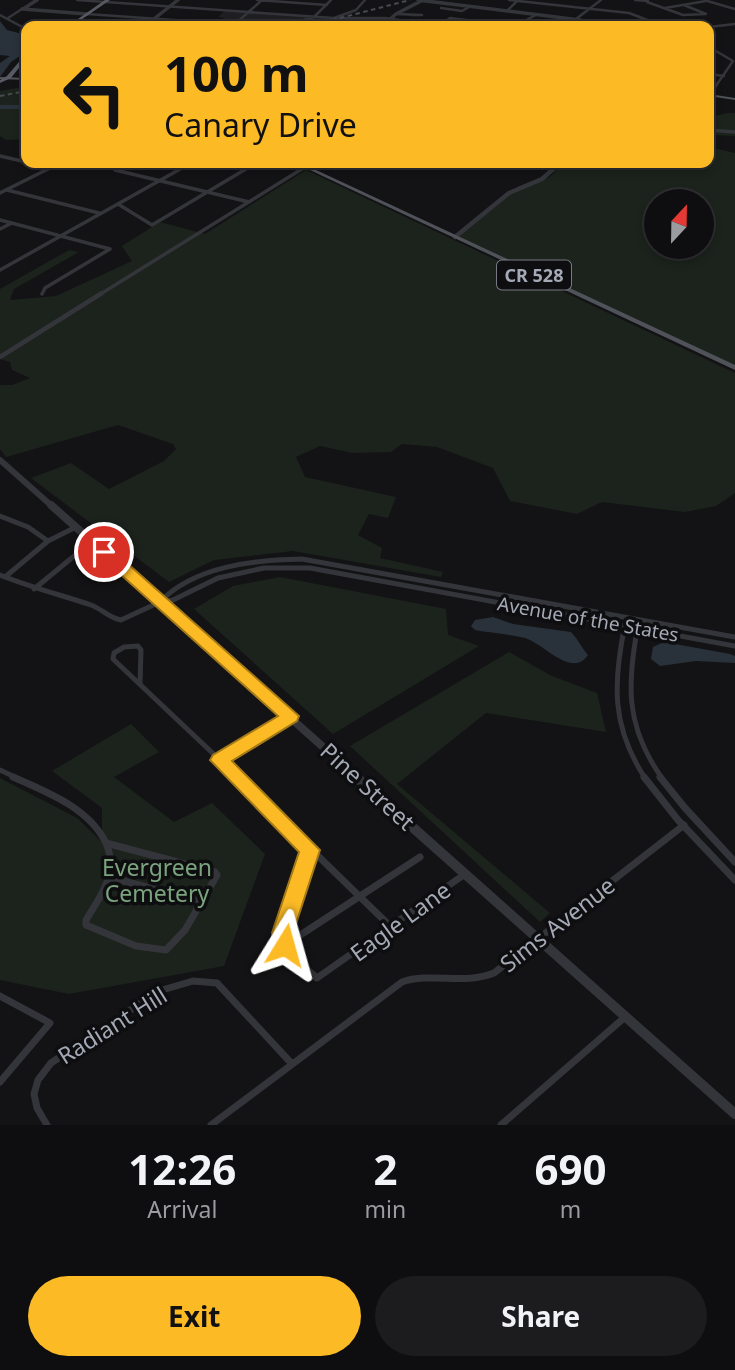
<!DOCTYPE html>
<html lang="en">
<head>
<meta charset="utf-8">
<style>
	:root { --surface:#0e0e10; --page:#1c1c1e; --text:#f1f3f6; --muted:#9b9c9f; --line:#2e2e30; --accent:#fcba25 }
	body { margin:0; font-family:"Noto Sans",sans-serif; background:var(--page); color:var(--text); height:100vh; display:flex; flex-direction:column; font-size:26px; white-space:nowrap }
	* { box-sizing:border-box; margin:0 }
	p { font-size:23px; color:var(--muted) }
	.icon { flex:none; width:38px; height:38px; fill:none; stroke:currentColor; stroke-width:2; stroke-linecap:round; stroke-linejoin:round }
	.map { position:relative; height:1125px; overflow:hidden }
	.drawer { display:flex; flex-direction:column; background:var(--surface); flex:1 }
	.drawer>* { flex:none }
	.banner { position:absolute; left:21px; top:21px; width:693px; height:147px; border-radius:14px; box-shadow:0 4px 10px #0003,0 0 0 2px var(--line); background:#fcba25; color:#111; overflow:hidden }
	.needle { width:46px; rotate:22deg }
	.controls { position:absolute; left:644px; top:189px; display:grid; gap:14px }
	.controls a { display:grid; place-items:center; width:70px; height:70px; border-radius:50%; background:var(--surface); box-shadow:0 4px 10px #0003,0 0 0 2px var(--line); font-size:35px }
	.pin { position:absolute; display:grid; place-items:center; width:60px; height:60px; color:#fff; margin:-30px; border:4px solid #fff; border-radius:50%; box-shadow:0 2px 7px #0007 }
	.me { position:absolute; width:77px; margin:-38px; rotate:8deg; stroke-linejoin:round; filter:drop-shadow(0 0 5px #0008) }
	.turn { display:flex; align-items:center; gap:24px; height:147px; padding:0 28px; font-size:32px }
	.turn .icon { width:91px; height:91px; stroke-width:2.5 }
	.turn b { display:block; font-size:49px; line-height:60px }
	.eta { display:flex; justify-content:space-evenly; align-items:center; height:119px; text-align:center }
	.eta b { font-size:42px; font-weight:700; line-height:49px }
	.action { display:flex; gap:14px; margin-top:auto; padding:14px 28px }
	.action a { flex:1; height:80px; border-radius:42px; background:var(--accent); color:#111; font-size:28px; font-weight:700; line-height:80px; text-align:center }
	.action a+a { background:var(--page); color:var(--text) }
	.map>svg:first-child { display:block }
</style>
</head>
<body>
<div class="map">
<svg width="735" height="1125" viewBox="0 0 735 1125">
	<rect width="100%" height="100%" fill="#131315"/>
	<path fill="#1f1f22" d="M 226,10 L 316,17 L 337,20 L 323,26 L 295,26 L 296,22 L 264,20 L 257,26 L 218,24 L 224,18 L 218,17 Z"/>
	<path fill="#1b231c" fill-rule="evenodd" d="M 16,88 L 26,89 L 26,139 L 6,140 L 0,136 L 0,91 Z
		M 728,113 L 735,113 L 735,136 L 709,135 L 709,117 Z
		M 709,147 L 735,153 L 735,368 L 455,237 L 509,193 L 550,177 L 563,163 L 709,163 ZM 656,201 L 702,201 L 702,247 L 656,247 Z
		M 306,170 L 735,373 L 735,493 L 716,506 L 685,512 L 602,502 L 577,514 L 510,501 L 493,468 L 437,447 L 402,444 L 391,452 L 353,453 L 320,446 L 296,457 L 305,477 L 396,497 L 388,518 L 369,514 L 358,535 L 382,548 L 380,558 L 443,572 L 441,577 L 293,551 L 214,560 L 169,582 L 31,478 L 71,463 L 109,489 L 164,461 L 176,449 L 173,444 L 118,425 L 6,457 L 0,449 L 0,385 L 12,385 L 30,378 L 12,370 L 10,362 L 0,359 L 0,289 L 69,250 L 79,252 L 14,289 L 10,300 L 56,296 L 132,261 L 122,246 L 160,222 L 205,234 Z
		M 280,577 L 446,609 L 448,635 L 479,646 L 333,734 L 194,609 L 233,586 Z
		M 509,652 L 552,676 L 597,693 L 606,732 L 486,713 L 397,784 L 550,913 L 540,922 L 350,746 Z
		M 131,724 L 159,752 L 114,777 L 174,822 L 212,803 L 265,854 L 224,966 L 69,994 L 0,980 L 0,778 L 77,818 L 102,842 L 102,808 L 52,771 Z"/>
	<path fill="#29323a" d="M 0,21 L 7,30 L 26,35 L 26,52 L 11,62 L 0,77 L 0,63 L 10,56 L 0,55 Z
		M 493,617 L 513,624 L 571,632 C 578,639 581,647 588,655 C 572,679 543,643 525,638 C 509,634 491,633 475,630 L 471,626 L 475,620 Z
		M 664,642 L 730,654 L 735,656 L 735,663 L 696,661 L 660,666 L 651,659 L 653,647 Z"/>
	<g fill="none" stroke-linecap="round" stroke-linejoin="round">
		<path fill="#29323a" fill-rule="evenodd" d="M 0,105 L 26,105 L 26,109 L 0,109 Z"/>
		<path stroke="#34353a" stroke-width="2.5" d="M 77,0 L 334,18 L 356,10 L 365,0
			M 257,0 L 327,5
			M 509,0 L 629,13 L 663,26
			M 635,0 L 648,1
			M 704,0 L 735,9
			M 647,2 L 683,15 L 706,14 L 684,5
			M 441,8 L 462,11 L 469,7
			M 665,8 L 706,1
			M 507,11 L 518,0
			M 87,14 L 258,26
			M 396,14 L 422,15 L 411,15
			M 0,15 L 26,29
			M 8,18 L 22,9
			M 337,18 L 386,18 L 441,26
			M 576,19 L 601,0
			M 235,24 L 262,0
			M 441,24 L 455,26
			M 283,26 L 314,17 L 331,0
			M 439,26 L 450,18 L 490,23 L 499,21 L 496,24 L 504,26
			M 514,26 L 536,15
			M 574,26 L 588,22
			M 709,27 L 735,24
			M 709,47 L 733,61 L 709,96
			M 709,74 L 724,76"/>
		<path stroke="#34353a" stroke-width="3.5" d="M 709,130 L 735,132
			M 0,156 L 26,162
			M 30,163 L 51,168
			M 126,163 L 115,170 L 249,202
			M 7,190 L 99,213
			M 0,193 L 60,163
			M 118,204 L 152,225 L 256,163
			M 0,220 L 110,249
			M 0,229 L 12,223
			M 0,270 L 191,163
			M 42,294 L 45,288 L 110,249
			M 99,295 L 305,167"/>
		<path stroke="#34353a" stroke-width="4.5" d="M 0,357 L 102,293"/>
		<path stroke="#34353a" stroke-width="5" d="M 0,516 L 28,527 L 48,541
			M 0,575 C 30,587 61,595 91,605 C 102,609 109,618 121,620 L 160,602 L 173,600 L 218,578 L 264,568 L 310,568 L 735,646
			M 5,577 L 48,541 L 76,527
			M 34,589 L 79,552
			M 160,602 C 194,566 254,560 302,559 L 735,637
			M 639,620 C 627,681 624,725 662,778
			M 625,624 C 613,683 611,726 645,778
			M 140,684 L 141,650 L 138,646 L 124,647 L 114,653 L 113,659 L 239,778
			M 219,760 L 290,717
			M 0,770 L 17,778"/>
		<path stroke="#34353a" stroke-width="7" d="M 13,777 C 47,792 89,808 106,843
			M 237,777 L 391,927
			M 644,777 L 678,820 L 735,880
			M 660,777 L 685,808 L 735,862
			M 106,843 L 215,872 L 217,875 L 185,930 L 166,950 L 136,946 L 86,925 L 86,920 C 101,895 119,873 106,843 Z
			M 309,850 L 283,933 L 296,960 L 317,978 L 465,874
			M 109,877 L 202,902
			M 285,945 L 420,857
			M 0,996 L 50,1023 L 0,1082
			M 47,1125 L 37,1108 L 34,1094 L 38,1080 L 51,1063 L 159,991 L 193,981 L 217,983 L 292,1064
			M 211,1125 L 402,982 C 432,972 464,985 494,973 L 684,825
			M 501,1125 L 625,1017"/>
		<path stroke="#34353a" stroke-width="3.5" d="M 418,0 L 580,20 L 597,26
			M 22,9 L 87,14
			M 23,9 L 37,0
			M 145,26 L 178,0
			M 382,26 L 396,14 L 421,1"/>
		<path stroke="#34353a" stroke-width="4.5" d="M 455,237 L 509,193 L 542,179 L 560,163"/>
		<path stroke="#34353a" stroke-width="6" d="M 0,460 L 53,507"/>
		<path stroke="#34353a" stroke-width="8" d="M 51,505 L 358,778"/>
		<path stroke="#34353a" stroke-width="10" d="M 356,777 L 735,1114"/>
		<path fill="#50525a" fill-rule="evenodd" d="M 0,77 L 26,78 L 26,80 L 0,79 Z
			M 709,94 L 735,98 L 735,100 L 709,96 Z
			M 295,163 L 301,163 L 735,365 L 735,370 Z"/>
		<path fill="#585a63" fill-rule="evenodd" d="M 105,0 L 110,0 L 72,26 L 68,26 Z
			M 24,56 L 26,56 L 26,59 L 11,78 L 0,83 L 0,80 L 7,76 Z"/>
		<path stroke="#474950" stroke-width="2" stroke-dasharray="4.5 3.5" stroke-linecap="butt" d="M 309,26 L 410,0
			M 0,96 L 26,91"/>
	</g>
	<path fill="#fcba25" stroke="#a47918" stroke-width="2" d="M 104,547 L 110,548 L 299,716 L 297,721 L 232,761 L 320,850 L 293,933 L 296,945 L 293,952 L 285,955 L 277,952 L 272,933 L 299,852 L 210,760 L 213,755 L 278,716 L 99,555 L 96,552 Z"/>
	<g text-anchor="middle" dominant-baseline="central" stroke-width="7" stroke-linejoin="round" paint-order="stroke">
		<rect fill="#0e0e10" stroke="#777a84" stroke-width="2" x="497" y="260.5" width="74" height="29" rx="5"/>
		<g font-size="18" font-weight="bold" fill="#a4a9b6">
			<text x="534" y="275">CR 528</text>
		</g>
		<g font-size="19" fill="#a4a9b6" stroke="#0e0e10">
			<text transform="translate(588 619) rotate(10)">Avenue of the States</text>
		</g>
		<g font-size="23" fill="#a4a9b6" stroke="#0e0e10">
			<text transform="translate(368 786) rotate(42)">Pine Street</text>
			<text transform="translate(400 921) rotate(-36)">Eagle Lane</text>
			<text transform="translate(557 924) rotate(-38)">Sims Avenue</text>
			<text transform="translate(112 1025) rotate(-32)">Radiant Hill</text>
		</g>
		<g font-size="23" fill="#7aa37e" stroke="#0e0e10">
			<text x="157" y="867">Evergreen<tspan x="157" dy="26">Cemetery</tspan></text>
		</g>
	</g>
</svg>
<div class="controls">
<a><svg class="needle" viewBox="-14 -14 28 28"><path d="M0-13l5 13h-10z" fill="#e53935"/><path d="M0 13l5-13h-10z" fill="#9b9c9f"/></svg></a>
</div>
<div class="pin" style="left:104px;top:552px;background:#d93025"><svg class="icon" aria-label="arrive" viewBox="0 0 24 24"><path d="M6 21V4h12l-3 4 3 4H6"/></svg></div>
<svg class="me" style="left:285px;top:945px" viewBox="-20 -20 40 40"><path d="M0-17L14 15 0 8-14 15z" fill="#fcba25" stroke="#fff" stroke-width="4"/></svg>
<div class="banner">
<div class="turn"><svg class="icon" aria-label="left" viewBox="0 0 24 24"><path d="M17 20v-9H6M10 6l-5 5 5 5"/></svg><div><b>100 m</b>Canary Drive</div></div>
</div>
</div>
<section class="drawer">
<div class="eta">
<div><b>12:26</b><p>Arrival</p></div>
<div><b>2</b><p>min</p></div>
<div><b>690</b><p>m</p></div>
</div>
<div class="action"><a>Exit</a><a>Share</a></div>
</section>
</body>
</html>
